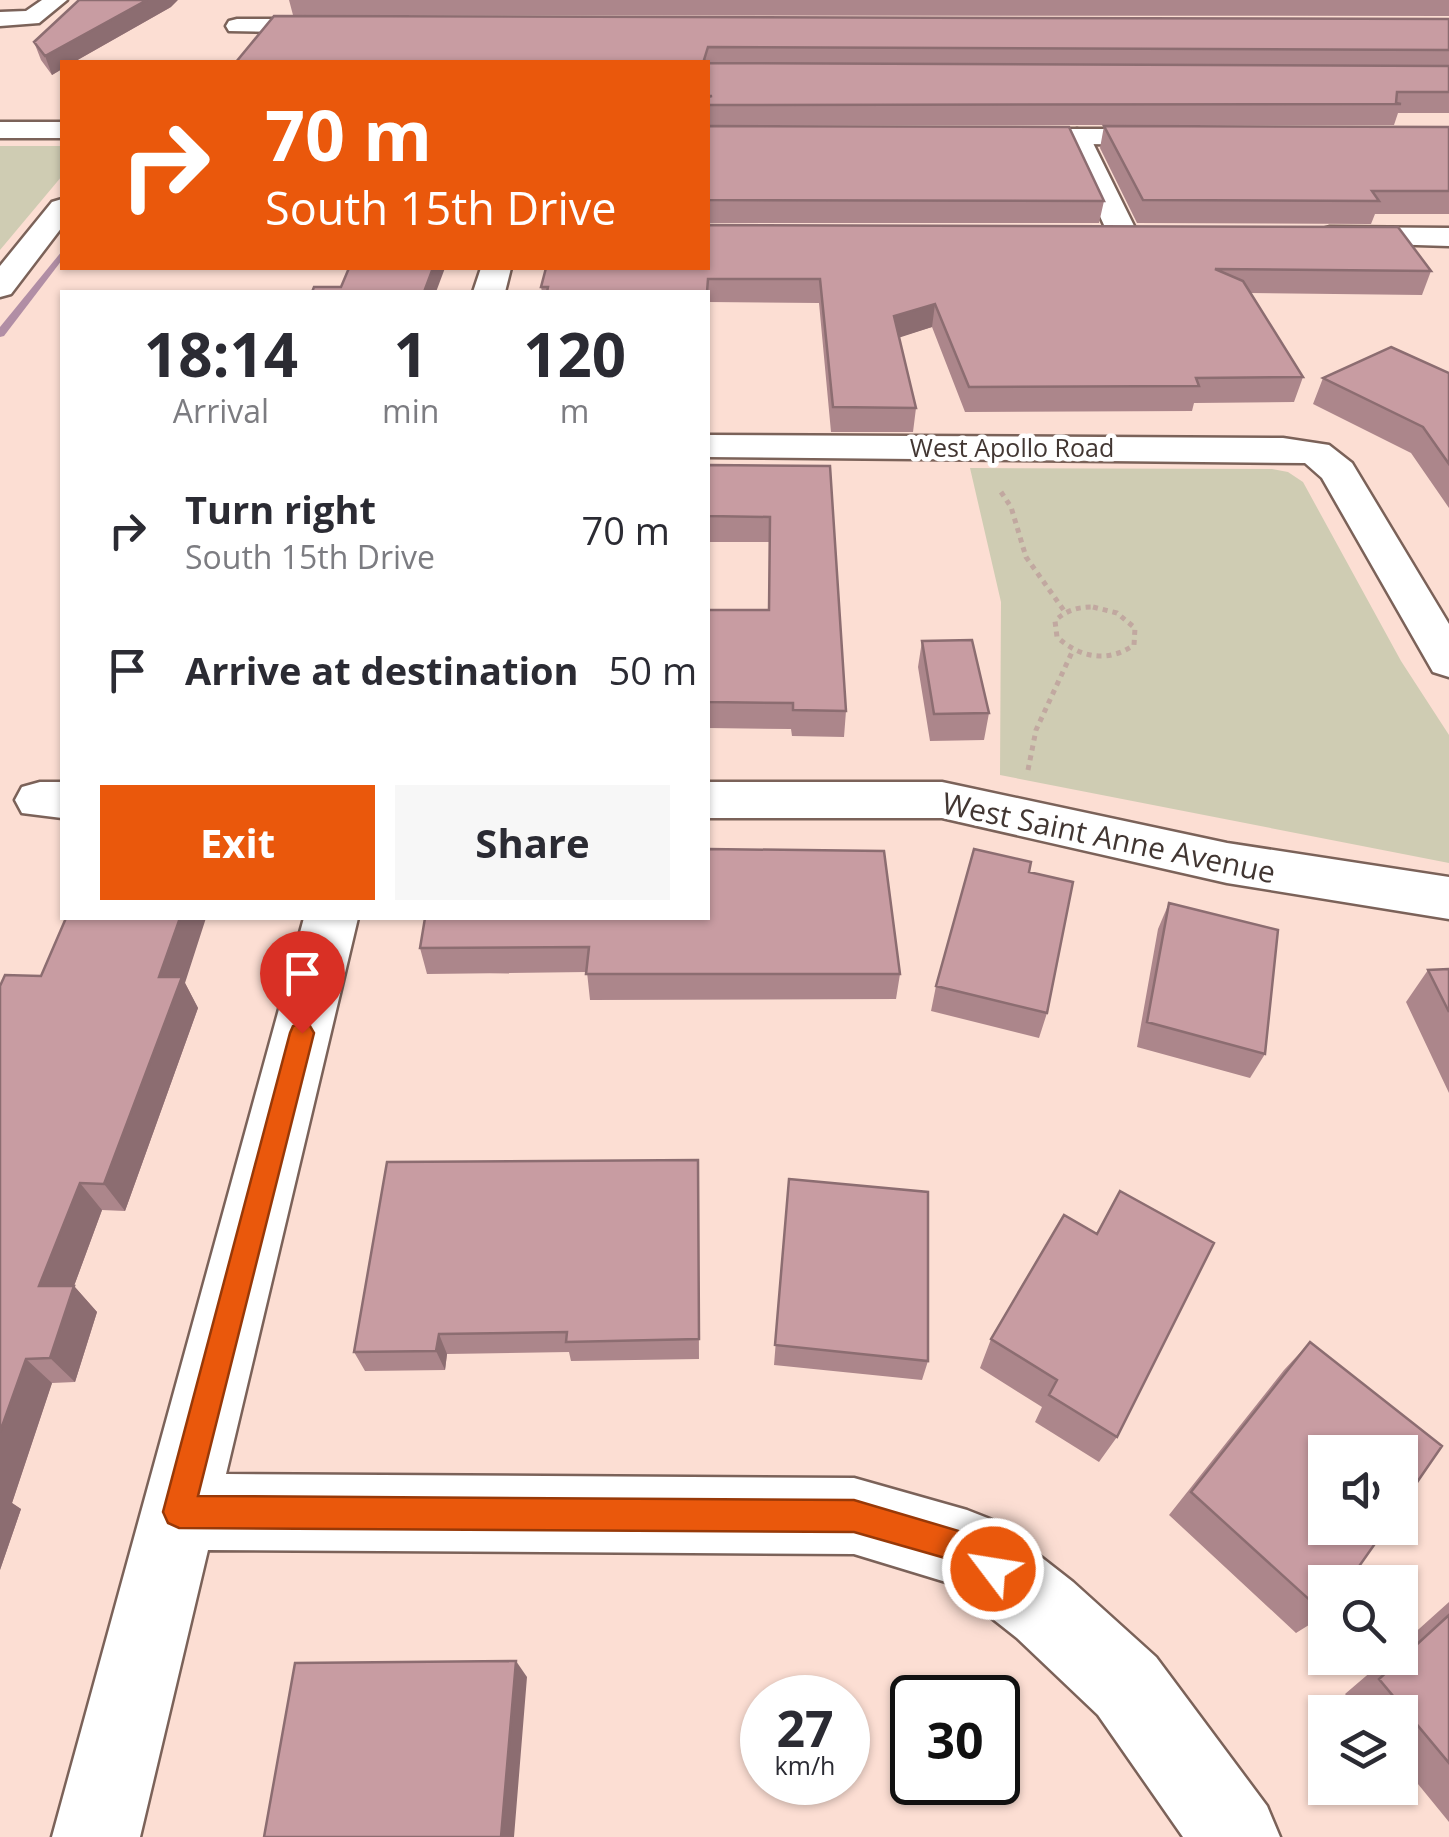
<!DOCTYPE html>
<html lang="en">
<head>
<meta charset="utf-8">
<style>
	:root { --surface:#fff; --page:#f7f7f7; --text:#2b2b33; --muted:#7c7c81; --accent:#ea580c }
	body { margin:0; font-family:"Open Sans",sans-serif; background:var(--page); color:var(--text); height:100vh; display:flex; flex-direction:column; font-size:38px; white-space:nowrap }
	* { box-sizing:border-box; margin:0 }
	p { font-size:32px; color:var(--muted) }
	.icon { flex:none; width:55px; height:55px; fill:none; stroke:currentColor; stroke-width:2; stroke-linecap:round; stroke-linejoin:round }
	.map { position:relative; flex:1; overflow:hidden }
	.panel { position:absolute; left:60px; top:290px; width:650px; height:630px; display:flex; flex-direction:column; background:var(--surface); border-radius:0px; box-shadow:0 2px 8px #0004 }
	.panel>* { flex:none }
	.banner { position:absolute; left:60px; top:60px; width:650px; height:210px; border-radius:0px; box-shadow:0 2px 8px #0004; background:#ea580c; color:#fff; overflow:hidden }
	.controls { position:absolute; left:1308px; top:1435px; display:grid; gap:20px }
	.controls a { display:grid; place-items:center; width:110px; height:110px; border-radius:0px; background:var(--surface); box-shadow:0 2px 8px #0004; font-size:50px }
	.speed { position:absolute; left:740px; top:1675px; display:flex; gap:20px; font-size:50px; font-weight:700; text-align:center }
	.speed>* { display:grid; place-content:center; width:130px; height:130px; border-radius:50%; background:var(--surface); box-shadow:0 2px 8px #0004; line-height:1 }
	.speed small { font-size:25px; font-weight:400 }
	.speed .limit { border:5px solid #111; border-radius:15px; background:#fff; color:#111 }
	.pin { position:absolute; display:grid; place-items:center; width:85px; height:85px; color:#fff; margin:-102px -42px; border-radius:50% 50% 50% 0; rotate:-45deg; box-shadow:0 0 10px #0007 }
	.pin .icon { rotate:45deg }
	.me { position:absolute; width:110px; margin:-55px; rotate:301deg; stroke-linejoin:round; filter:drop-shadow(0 0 8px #0008) }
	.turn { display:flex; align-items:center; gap:35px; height:210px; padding:0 40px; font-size:45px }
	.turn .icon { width:130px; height:130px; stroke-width:2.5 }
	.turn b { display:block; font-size:70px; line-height:85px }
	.eta { display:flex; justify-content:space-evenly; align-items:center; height:170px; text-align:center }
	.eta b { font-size:60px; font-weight:700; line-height:70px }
	.button { display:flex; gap:20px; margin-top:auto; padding:20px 40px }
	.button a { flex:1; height:115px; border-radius:0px; background:var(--accent); color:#fff; font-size:40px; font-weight:700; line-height:115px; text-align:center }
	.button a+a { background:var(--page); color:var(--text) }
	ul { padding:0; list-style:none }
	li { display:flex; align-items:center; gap:30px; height:140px; padding:0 40px }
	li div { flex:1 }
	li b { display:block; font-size:38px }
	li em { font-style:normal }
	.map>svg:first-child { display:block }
</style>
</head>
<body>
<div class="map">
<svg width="1449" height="1837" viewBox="0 0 1449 1837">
	<rect width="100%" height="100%" fill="#fcded3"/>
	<path fill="#cfccb3" d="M 0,146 L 62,146 L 62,176 L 0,250 Z
		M 970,468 L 1272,469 L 1288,472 L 1303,482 L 1401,661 L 1449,735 L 1449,863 L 1000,775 L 1001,602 Z"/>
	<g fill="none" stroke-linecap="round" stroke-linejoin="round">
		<path fill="#b18ea5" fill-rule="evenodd" d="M 62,251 L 62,260 L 4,336 L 0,337 L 0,327 Z"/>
		<defs>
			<path id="street" d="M 42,0 L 67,0 L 39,23 L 0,26 L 0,12 L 26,11 Z
				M 237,19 L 339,19 L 350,26 L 339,33 L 229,31 L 226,26 L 229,21 Z
				M 0,122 L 62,122 L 62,138 L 0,138 Z
				M 1077,129 L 1090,137 L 1139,236 L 1135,242 L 1113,242 L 1109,236 L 1064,137 Z
				M 1330,227 L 1449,228 L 1449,246 L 1319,242 L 1315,236 L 1319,230 Z
				M 481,268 L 511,268 L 505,292 L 473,292 Z
				M 708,435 L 1283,438 L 1329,445 L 1352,463 L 1449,624 L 1449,677 L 1433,672 L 1322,478 L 1305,463 L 708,457 Z
				M 40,782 L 62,782 L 62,818 L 22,813 L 15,800 L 22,787 Z
				M 708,782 L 942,782 L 1227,843 L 1449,877 L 1449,919 L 1227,883 L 942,818 L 708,818 Z
				M 304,918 L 358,918 L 226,1474 L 854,1478 L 967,1510 L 995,1521 L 1073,1582 L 1156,1657 L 1267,1806 L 1280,1837 L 1183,1837 L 1098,1715 L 1017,1638 L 946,1582 L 854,1554 L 208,1550 L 140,1837 L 52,1837 Z"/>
			<path id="secondary" d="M 1000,129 L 1174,129 L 1187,137 L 1174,145 L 991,143 L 987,137 L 991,131 Z
				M 62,199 L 62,227 L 11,294 L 0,297 L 0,266 L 52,202 Z"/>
		</defs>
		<use href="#street" stroke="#7b6259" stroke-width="5"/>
		<use href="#secondary" stroke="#7b6259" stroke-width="5"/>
		<path stroke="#c1a8a0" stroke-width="5" stroke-dasharray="5 5" stroke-linecap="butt" d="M 1001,492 L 1011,507 L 1026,557 L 1065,612
			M 1093,607 L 1117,613 L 1135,628 L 1134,645 C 1108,663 1080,658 1057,637 L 1055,621 C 1066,610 1078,607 1093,607 Z
			M 1028,770 L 1036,730 L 1073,650"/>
		<use href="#street" fill="#fff" fill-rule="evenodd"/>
		<use href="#secondary" fill="#fff" fill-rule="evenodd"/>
	</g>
	<path fill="#ac868b" d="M 289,0 L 1449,0 L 1449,16 L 293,15 Z
		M 171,7 L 74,62 L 62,62 L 62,69 L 52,75 L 41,60 L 34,42 Z
		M 1449,19 L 1449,113 L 1398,113 L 1394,125 L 708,125 L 708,62 L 236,62 Z
		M 708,126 L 1104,201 L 1099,223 L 708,223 Z
		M 1104,126 L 1449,127 L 1449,214 L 1375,214 L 1371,224 L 1137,223 L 1100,148 Z
		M 708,225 L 1431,271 L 1422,295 L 1250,293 L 1303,377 L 1294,402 L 1194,403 L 1192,411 L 965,412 L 932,327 L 899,337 L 916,408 L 913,432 L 831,432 L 819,303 L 708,302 L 708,292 L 542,292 L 541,287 Z
		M 1449,373 L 1449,508 L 1411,453 L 1313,404 L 1323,378 Z
		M 708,465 L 830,466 L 846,711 L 844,737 L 792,736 L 791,729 L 708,728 L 708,610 L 769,610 L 769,542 L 708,542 Z
		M 922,641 L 989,713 L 984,740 L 930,741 L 918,667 Z
		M 1029,872 L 1047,1013 L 1039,1038 L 931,1011 L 936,986 Z
		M 1169,903 L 1265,1054 L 1250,1078 L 1137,1047 L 1158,929 Z
		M 425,918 L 900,974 L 896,999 L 590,1000 L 587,972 L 427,974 L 420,948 Z
		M 1449,969 L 1449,1093 L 1406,1002 L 1428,970 Z
		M 41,976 L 185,983 L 198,1008 L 125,1211 L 102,1210 L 74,1286 L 97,1312 L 75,1382 L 52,1383 L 12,1503 L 21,1509 L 0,1570 Z
		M 698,1160 L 699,1359 L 571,1361 L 569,1352 L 447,1354 L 445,1370 L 365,1371 L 354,1352 Z
		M 789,1179 L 928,1361 L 922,1380 L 774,1365 Z
		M 1064,1215 L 1117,1437 L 1099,1462 L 1035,1422 L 1042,1407 L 980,1368 L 991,1339 Z
		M 1310,1342 L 1325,1582 L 1325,1615 L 1296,1633 L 1169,1515 L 1284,1370 Z
		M 1449,1602 L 1449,1822 L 1400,1762 L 1400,1712 L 1360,1712 L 1345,1694 L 1387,1658 L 1400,1658 L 1400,1646 Z"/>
	<path fill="#8c6d71" d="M 147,0 L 178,0 L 171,7 L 74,62 L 62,62 L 62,69 L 52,75 L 45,56 Z
		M 433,268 L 445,268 L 436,292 L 424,292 Z
		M 935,304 L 932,327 L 892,340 L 894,316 Z
		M 180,918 L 206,918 L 185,983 L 198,1008 L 125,1211 L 104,1184 L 159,977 Z
		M 80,1183 L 102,1210 L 74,1286 L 97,1312 L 75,1382 L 50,1358 L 39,1286 Z
		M 439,1334 L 447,1354 L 445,1370 L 436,1351 Z
		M 26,1359 L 52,1383 L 12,1503 L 21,1509 L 0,1570 L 0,1432 Z
		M 516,1661 L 527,1677 L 514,1837 L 501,1837 Z"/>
	<path fill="#c89ca2" stroke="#8c6d71" stroke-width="2.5" d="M 79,0 L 147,0 L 45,56 L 34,42 Z
		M 274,16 L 1449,19 L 1449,50 L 708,47 L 704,60 L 707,62 L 236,62 Z
		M 708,63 L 1449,66 L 1449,92 L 1397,92 L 1396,103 L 1401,104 L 708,105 L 708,97 L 712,96 L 708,96 Z
		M 708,126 L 1069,127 L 1104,201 L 708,200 Z
		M 1104,126 L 1449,127 L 1449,191 L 1372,191 L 1379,201 L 1143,200 Z
		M 708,225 L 1398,227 L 1431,271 L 1215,269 L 1243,281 L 1303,377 L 1196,378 L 1199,386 L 969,387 L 935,304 L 894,316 L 916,408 L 833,407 L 820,279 L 708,279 L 707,292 L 547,292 L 548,287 L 541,287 L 546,268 L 708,268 Z
		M 349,268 L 433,268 L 424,292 L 312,292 L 314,287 L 341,287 Z
		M 1391,347 L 1449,373 L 1449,464 L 1423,427 L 1323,378 Z
		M 708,465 L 830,466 L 846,711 L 793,710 L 793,703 L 708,702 L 708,610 L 769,610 L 770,517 L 708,516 Z
		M 972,640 L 989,713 L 934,714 L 922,641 Z
		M 708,849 L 884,851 L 900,974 L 586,974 L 589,947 L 420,948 L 425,918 L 708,918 Z
		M 974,849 L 1031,862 L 1029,872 L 1073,882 L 1047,1013 L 936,986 Z
		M 1169,903 L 1278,930 L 1265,1054 L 1147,1022 Z
		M 66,918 L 180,918 L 159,977 L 182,977 L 104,1184 L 80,1183 L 39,1286 L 74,1286 L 50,1358 L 26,1359 L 0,1432 L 0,986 L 5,975 L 41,976 Z
		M 1449,969 L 1449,1012 L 1428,970 Z
		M 698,1160 L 699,1339 L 566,1342 L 567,1332 L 439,1334 L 436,1351 L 354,1352 L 387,1162 Z
		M 789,1179 L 928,1192 L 928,1361 L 775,1345 Z
		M 1120,1191 L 1214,1243 L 1117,1437 L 1049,1395 L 1057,1380 L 991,1339 L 1064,1215 L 1097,1234 Z
		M 1310,1342 L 1442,1446 L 1400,1507 L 1400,1452 L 1325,1452 L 1325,1528 L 1386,1528 L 1348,1582 L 1325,1582 L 1325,1614 L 1191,1492 Z
		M 1449,1615 L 1449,1763 L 1379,1679 Z
		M 516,1661 L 501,1837 L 264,1837 L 295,1663 Z"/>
	<path fill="#ea580c" stroke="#983908" stroke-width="2.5" d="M 302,1023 L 310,1026 L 314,1033 L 198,1496 L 854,1500 L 979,1537 L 1004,1558 L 1009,1569 L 1004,1581 L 993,1585 L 959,1562 L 854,1532 L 179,1528 L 168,1523 L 163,1512 L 290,1033 L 293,1026 Z"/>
	<g text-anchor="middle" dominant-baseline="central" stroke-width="9" stroke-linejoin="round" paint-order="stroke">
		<g font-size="25" fill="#423632" stroke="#fff">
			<text x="1012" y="447">West Apollo Road</text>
		</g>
		<g font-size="30" fill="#423632" stroke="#fff">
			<text transform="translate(1109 837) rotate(12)">West Saint Anne Avenue</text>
		</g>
	</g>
</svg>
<div class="controls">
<a><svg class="icon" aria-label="sound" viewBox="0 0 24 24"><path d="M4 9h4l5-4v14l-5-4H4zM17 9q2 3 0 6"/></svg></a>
<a><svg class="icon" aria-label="search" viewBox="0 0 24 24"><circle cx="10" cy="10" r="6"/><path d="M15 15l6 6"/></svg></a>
<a><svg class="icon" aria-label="layers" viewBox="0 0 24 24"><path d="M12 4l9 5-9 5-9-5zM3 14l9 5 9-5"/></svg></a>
</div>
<div class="speed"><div>27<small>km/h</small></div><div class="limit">30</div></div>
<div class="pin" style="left:302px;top:1033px;background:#d93025"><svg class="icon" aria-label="arrive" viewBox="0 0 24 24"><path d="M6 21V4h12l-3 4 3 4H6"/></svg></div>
<svg class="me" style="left:993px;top:1569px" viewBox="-20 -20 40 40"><circle r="17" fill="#ea580c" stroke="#fff" stroke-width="3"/><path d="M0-11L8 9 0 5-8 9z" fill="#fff"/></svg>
<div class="banner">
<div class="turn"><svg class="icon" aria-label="right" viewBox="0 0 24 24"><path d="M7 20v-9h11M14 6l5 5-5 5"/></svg><div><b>70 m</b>South 15th Drive</div></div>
</div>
<section class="panel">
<div class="eta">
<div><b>18:14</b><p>Arrival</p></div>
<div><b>1</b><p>min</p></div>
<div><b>120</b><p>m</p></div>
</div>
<ul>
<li><svg class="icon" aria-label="right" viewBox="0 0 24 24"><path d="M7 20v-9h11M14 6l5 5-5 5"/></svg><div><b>Turn right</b><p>South 15th Drive</p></div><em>70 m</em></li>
<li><svg class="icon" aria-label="arrive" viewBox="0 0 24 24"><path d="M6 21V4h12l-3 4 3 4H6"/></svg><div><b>Arrive at destination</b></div><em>50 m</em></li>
</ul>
<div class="button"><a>Exit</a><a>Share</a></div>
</section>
</div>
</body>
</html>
